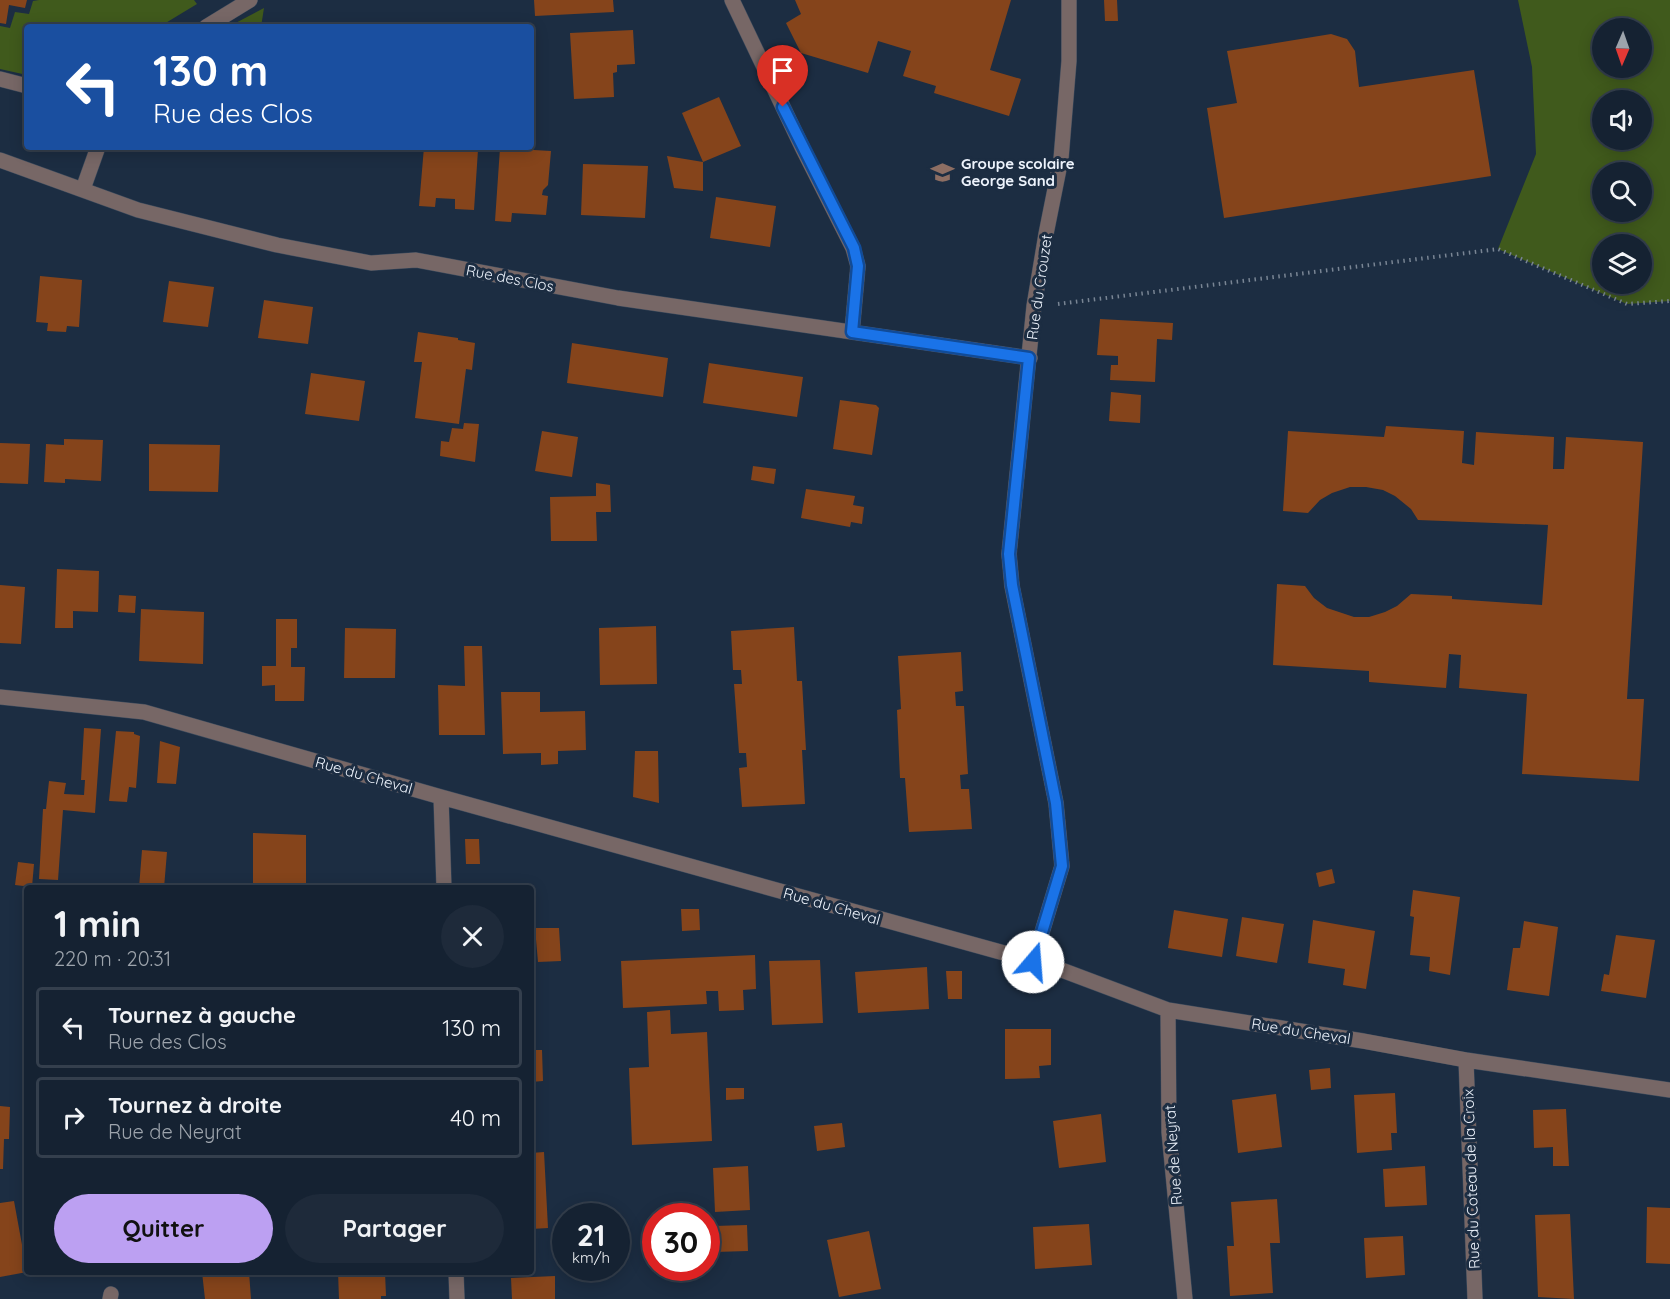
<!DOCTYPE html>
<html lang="fr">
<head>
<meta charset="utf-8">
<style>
	:root { --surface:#152232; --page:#1e2a3a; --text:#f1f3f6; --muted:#9da4ac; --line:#343f4d; --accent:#bca0f2 }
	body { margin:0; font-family:Quicksand,sans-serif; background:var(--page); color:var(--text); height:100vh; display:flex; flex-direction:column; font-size:22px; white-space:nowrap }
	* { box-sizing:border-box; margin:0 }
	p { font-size:20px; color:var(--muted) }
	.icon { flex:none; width:33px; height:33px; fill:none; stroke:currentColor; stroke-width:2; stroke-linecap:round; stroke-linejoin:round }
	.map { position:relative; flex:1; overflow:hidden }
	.panel { position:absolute; left:24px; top:885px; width:510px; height:390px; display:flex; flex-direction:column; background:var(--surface); border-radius:6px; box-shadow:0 3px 15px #0003,0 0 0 2px var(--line) }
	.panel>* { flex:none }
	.top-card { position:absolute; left:24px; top:24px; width:510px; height:126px; border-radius:6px; box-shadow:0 3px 15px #0003,0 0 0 2px var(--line); background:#1a4fa0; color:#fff; overflow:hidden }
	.needle { width:39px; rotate:182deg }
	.fabs { position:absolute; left:1592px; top:18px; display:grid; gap:12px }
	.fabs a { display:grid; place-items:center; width:60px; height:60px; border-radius:50%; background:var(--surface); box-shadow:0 3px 15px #0003,0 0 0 2px var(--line); font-size:30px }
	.speed { position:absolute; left:552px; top:1203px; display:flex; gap:12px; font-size:30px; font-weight:700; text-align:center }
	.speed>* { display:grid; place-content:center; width:78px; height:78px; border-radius:50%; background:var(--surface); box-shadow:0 3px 15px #0003,0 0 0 2px var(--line); line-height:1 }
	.speed small { font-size:15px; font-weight:400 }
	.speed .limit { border:9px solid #d22; background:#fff; color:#111 }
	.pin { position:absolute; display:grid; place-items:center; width:51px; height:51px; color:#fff; margin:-62px -26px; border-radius:50% 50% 50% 0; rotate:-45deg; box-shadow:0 0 6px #0007 }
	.pin .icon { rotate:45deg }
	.me { position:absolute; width:66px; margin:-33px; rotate:18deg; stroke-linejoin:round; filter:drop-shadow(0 0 4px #0008) }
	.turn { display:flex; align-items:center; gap:21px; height:126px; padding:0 30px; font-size:27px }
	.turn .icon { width:78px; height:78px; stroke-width:2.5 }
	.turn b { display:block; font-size:42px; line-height:51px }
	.round { display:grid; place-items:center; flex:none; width:63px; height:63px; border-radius:32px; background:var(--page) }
	.headline { display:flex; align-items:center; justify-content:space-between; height:102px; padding:0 30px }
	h1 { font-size:36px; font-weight:800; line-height:45px }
	.action { display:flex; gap:12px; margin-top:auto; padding:12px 30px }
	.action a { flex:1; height:69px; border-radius:36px; background:var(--accent); color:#111; font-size:24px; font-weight:800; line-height:69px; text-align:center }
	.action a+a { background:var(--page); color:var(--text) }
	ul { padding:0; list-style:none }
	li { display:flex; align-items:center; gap:18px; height:81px; margin:0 12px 9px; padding:0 18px; border:3px solid var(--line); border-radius:6px }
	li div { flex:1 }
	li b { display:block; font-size:22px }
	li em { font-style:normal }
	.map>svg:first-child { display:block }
</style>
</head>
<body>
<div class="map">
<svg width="1670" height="1299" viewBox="0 0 1670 1299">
	<rect width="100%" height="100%" fill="#1c2d42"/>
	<path fill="#405a1c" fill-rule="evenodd" d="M 39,0 L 194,0 L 197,4 L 159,27 L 27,27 L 27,75 L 0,69 L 0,26 L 10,28 L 15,12 L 29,14 L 33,1 Z
		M 1518,0 L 1670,0 L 1670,301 L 1627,304 L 1498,249 L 1536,154 L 1532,67 ZM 1602,28 L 1641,28 L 1641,68 L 1602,68 ZM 1602,100 L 1641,100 L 1641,140 L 1602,140 ZM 1602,172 L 1641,172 L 1641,212 L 1602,212 ZM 1602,244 L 1641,244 L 1641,284 L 1602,284 Z
		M 264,8 L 261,27 L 228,27 Z"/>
	<path fill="#85441b" d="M 0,0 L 27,0 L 25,8 L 9,5 L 6,24 L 0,23 Z
		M 534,0 L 613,0 L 614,12 L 535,16 Z
		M 795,0 L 1011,0 L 990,70 L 1021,79 L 1009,116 L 934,93 L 936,86 L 903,76 L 911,51 L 878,41 L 868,73 L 801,53 L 786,23 L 801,14 Z
		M 1104,0 L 1117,0 L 1118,21 L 1105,21 Z
		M 633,30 L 635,64 L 617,65 L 617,72 L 613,73 L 614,97 L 574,99 L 570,33 Z
		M 1331,34 L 1347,39 L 1355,51 L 1359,87 L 1474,70 L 1491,176 L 1224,218 L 1207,108 L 1237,103 L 1227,51 Z
		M 719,97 L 741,146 L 703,162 L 682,113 Z
		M 424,147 L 478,150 L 474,210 L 455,209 L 455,199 L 436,198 L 435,207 L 419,206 Z
		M 500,148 L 551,151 L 548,185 L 543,190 L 542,195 L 548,196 L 546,215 L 512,213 L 511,222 L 495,221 Z
		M 667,156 L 703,162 L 703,191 L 674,188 Z
		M 583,164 L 648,166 L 645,218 L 581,215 Z
		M 716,197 L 776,206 L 770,247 L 710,238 Z
		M 40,276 L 82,280 L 79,327 L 67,326 L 66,332 L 47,331 L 48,323 L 36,322 Z
		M 169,281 L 214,287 L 208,327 L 163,322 Z
		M 264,300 L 313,307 L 308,344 L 258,338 Z
		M 1100,319 L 1173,323 L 1172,340 L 1157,339 L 1155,382 L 1110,380 L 1111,365 L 1118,365 L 1118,356 L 1097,355 Z
		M 418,332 L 458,338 L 458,340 L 475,343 L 472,370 L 466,369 L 459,424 L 415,418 L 422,362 L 414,362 Z
		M 572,343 L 668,358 L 663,397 L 567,383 Z
		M 709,363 L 803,377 L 797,417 L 703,403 Z
		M 311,373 L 365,381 L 359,421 L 305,414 Z
		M 1111,392 L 1141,395 L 1140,423 L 1109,421 Z
		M 840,400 L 876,405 L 879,408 L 872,455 L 833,449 Z
		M 464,423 L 479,424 L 475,462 L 440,456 L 441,441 L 449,442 L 452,428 L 463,429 Z
		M 1386,426 L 1464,431 L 1462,463 L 1474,465 L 1476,432 L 1554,437 L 1553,469 L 1564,469 L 1566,437 L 1643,442 L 1627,699 L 1644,699 L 1639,781 L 1522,774 L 1527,694 L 1459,688 L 1461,655 L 1449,654 L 1446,688 L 1369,682 L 1369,671 L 1273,665 L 1277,584 L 1305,586 L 1314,598 L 1327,608 L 1354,617 L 1369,617 L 1385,612 L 1397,606 L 1411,594 L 1452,596 L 1452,599 L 1542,605 L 1548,525 L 1418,520 L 1411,509 L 1395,496 L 1383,490 L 1366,487 L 1350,487 L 1332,493 L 1320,500 L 1308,513 L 1283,511 L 1288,431 L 1384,437 Z
		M 542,431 L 578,437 L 572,477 L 535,471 Z
		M 64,439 L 103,440 L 101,481 L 65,479 L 65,483 L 44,482 L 46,444 L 64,445 Z
		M 0,443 L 30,444 L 28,484 L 0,483 Z
		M 149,444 L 220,445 L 218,492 L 149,491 Z
		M 753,466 L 776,469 L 774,484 L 751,480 Z
		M 596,483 L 610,485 L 611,512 L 596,512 L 597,541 L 551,541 L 550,497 L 596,496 Z
		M 806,489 L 855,496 L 853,505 L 864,507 L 862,524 L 851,522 L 850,527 L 801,518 Z
		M 57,569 L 99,571 L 98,612 L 73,611 L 73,628 L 55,628 Z
		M 0,585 L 25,587 L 21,644 L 0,643 Z
		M 119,595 L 136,596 L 135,613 L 118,612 Z
		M 141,609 L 204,612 L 203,664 L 139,661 Z
		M 276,619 L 297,619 L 297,648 L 291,648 L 291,667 L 305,667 L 304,701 L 275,701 L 275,685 L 262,686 L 262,666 L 276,666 Z
		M 656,626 L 657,684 L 600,685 L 599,628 Z
		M 794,627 L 797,681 L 802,681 L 806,750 L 802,750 L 805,804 L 742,807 L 739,768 L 747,767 L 746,753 L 739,753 L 734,684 L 742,684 L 741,670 L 733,670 L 731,631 Z
		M 345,628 L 396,629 L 395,678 L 344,678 Z
		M 464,646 L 482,646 L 485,735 L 439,735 L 438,685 L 465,686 Z
		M 961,652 L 963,691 L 955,692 L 956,706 L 964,706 L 968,774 L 960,775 L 961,789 L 969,789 L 972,829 L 909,832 L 905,778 L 900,778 L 897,710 L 901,709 L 898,656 Z
		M 501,692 L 540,692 L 540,712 L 585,711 L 586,750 L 558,751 L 558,764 L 541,765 L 541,753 L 503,754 Z
		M 84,728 L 101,729 L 95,813 L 63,810 L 58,880 L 39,879 L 43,809 L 46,809 L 49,781 L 66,783 L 64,794 L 84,795 L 85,780 L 81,780 Z
		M 116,731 L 134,732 L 134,734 L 140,736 L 136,788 L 129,787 L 127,802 L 109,801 Z
		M 160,741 L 180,747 L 176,784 L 157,783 Z
		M 635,751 L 658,751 L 659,803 L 633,797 Z
		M 253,833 L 306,835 L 306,888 L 253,888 Z
		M 465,839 L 479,839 L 480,864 L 466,864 Z
		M 142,850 L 167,852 L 164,888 L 139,888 Z
		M 18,862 L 34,864 L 32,887 L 15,885 Z
		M 1332,869 L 1335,883 L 1319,887 L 1316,873 Z
		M 531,889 L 534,889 L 535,928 L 531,929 Z
		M 1413,890 L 1460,897 L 1450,975 L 1429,971 L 1430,957 L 1410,955 L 1414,917 L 1410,916 Z
		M 681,909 L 699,909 L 700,930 L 682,931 Z
		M 1174,910 L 1228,919 L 1222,957 L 1168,948 Z
		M 1242,917 L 1284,924 L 1277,963 L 1236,956 Z
		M 1313,920 L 1375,931 L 1366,989 L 1343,985 L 1345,969 L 1308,963 Z
		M 1524,921 L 1558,927 L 1549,996 L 1507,990 L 1513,948 L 1520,948 Z
		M 535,928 L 559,928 L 561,961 L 538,962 Z
		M 1616,935 L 1655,940 L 1646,998 L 1601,991 L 1604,974 L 1609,975 Z
		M 755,955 L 756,989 L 743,990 L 744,1010 L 719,1011 L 718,991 L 706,991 L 707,1004 L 623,1008 L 621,961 Z
		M 820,960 L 823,1023 L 772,1025 L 769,961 Z
		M 927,967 L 929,1009 L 858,1013 L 855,972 Z
		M 946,971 L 962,971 L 962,999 L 948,999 Z
		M 670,1010 L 671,1034 L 707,1032 L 712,1141 L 632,1145 L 629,1068 L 649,1067 L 647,1012 Z
		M 1005,1029 L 1051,1029 L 1051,1065 L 1039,1066 L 1040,1078 L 1005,1079 Z
		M 531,1050 L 542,1050 L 543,1081 L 531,1082 Z
		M 1330,1068 L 1331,1088 L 1311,1090 L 1309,1070 Z
		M 726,1088 L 744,1088 L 744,1099 L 726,1100 Z
		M 1395,1093 L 1397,1133 L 1391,1133 L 1392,1150 L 1357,1153 L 1354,1095 Z
		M 1276,1094 L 1282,1147 L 1238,1153 L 1232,1100 Z
		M 0,1106 L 10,1107 L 9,1139 L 4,1139 L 3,1169 L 0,1169 Z
		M 1566,1109 L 1569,1166 L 1553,1166 L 1553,1147 L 1534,1148 L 1533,1110 Z
		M 1101,1114 L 1106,1162 L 1059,1168 L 1053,1121 Z
		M 842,1123 L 845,1147 L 817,1151 L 814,1126 Z
		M 544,1152 L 548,1228 L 531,1229 L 531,1153 Z
		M 748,1166 L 750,1210 L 715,1212 L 713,1168 Z
		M 1425,1166 L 1427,1205 L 1385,1207 L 1383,1169 Z
		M 1277,1199 L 1280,1243 L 1270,1243 L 1273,1293 L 1230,1296 L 1227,1246 L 1234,1246 L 1231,1202 Z
		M 14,1201 L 27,1272 L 0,1277 L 0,1203 Z
		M 1647,1207 L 1670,1208 L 1670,1264 L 1646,1263 Z
		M 1570,1214 L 1574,1299 L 1538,1297 L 1535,1215 Z
		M 1089,1224 L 1092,1265 L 1035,1269 L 1033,1227 Z
		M 747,1225 L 748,1251 L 715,1252 L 714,1226 Z
		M 869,1231 L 881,1289 L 839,1297 L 827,1240 Z
		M 1403,1236 L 1405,1275 L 1366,1278 L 1364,1238 Z
		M 202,1272 L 249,1272 L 251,1299 L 205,1299 Z
		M 338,1272 L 385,1272 L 386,1296 L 381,1296 L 381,1299 L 339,1299 Z
		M 555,1276 L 555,1299 L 512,1299 L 511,1278 Z"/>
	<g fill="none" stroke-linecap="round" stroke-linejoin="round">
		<defs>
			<path id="minor" d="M 732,0 L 803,149 L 853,248 L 858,266 L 852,332
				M 206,27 L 250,0
				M 0,79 L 27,86
				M 0,160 L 138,210 L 277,245 L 371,263 L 416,260 L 618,298 L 1030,358
				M 83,189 L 98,147
				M 0,697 L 144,712 L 441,797 L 1051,966 L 1168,1010 L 1363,1041 L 1466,1060 L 1670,1090
				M 441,797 L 444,888
				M 1033,962 L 1062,866 L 1056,803 L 1012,586 L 1009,554 L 1034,306 L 1046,234 L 1061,159 L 1069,61 L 1069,0
				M 1168,1010 L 1169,1132 L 1185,1299
				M 1466,1060 L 1475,1299
				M 456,1272 L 457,1299
				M 110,1299 L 111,1294"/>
		</defs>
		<use href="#minor" stroke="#39495c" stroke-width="16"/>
		<path stroke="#798594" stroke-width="4" stroke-dasharray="1.5 4.5" stroke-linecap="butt" d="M 1058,304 L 1498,249 L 1627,304 L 1670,301"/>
		<use href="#minor" stroke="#776766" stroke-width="15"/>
	</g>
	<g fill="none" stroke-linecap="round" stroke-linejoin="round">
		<defs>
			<path id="route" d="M 783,107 L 854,248 L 858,266 L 852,332 L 1029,358 L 1009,554 L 1012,585 L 1056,803 L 1062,866 L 1033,962"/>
		</defs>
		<use href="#route" stroke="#114b97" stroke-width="15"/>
		<use href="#route" stroke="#1a73e8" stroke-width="10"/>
	</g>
	<defs>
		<symbol id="school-bare" viewBox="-9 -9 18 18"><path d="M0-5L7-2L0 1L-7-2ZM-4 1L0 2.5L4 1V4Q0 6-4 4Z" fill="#8d6e63" stroke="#1c2d42" stroke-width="2.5" paint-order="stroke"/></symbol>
	</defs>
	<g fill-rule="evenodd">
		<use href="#school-bare" x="926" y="156" width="33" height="33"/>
	</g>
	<g text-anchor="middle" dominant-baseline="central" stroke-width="6" stroke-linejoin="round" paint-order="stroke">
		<g font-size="15" font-weight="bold" fill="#edf3fc" stroke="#1c2d42" text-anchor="start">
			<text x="961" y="163">Groupe scolaire<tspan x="961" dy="17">George Sand</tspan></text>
		</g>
		<g font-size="15" fill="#edf3fc" stroke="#1c2d42">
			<text transform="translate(510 278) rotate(11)">Rue des Clos</text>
			<text transform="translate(1039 287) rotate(-82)">Rue du Crouzet</text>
			<text transform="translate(364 775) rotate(16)">Rue du Cheval</text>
			<text transform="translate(832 906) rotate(16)">Rue du Cheval</text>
			<text transform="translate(1301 1031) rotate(9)">Rue du Cheval</text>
			<text transform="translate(1173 1155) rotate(-94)">Rue de Neyrat</text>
			<text transform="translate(1471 1179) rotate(-92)">Rue du Coteau de la Croix</text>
		</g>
	</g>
</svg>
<div class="fabs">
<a><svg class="needle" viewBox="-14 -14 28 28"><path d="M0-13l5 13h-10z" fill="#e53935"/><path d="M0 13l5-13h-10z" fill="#9da4ac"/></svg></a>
<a><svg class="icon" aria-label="sound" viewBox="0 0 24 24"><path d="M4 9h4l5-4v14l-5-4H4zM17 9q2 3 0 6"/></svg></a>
<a><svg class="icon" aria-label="search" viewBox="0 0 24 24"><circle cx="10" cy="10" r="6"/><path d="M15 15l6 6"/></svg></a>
<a><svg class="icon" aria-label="layers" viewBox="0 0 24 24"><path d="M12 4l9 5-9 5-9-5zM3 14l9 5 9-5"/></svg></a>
</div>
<div class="speed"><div>21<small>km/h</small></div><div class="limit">30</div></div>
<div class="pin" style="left:783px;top:107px;background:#d93025"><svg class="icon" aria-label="arrive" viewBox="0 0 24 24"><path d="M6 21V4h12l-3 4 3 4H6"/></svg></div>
<svg class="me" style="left:1033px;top:962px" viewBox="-20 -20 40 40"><circle r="19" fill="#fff"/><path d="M0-13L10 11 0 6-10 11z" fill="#1a73e8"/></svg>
<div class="top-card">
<div class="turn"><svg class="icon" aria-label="left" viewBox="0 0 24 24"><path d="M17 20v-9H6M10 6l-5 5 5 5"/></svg><div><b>130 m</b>Rue des Clos</div></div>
</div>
<section class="panel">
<div class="headline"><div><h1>1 min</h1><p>220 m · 20:31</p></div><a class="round"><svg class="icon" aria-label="close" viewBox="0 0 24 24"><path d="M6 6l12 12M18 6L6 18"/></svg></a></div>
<ul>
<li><svg class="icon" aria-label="left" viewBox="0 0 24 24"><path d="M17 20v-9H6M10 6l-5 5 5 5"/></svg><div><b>Tournez à gauche</b><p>Rue des Clos</p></div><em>130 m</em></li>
<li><svg class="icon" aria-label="right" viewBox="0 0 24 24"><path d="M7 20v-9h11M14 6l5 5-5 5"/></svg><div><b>Tournez à droite</b><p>Rue de Neyrat</p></div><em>40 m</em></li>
</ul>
<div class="action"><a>Quitter</a><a>Partager</a></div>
</section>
</div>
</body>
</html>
